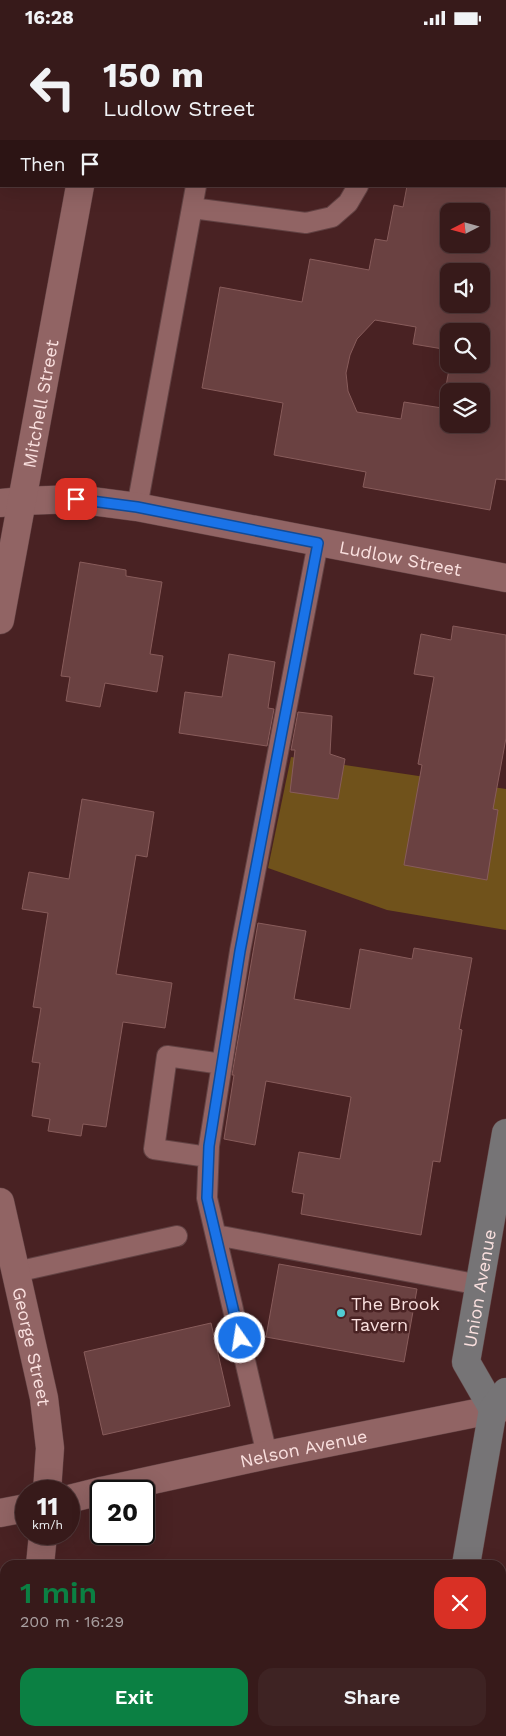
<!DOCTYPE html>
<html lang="en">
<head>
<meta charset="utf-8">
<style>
	:root { --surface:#371a1a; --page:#3e2323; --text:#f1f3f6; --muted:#aaa1a2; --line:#513839; --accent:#0b8043 }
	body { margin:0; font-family:"Work Sans",sans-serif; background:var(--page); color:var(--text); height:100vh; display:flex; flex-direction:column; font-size:19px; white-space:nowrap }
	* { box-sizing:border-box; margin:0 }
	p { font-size:16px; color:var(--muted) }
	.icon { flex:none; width:28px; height:28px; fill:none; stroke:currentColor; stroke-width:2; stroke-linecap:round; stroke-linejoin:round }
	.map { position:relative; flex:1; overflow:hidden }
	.side { position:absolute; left:0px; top:1525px; width:506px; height:176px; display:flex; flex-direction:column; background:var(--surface); border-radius:15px 15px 0 0; box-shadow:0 5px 20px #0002,0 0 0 1px var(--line) }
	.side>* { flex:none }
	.hud { position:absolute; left:0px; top:0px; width:506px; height:152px; box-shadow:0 5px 20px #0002,0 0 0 1px var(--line); background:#371a1a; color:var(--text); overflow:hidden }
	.needle { width:32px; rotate:264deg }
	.fabs { position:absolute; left:440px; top:168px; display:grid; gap:10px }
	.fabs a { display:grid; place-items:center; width:50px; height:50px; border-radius:10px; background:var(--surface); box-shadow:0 5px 20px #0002,0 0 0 1px var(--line); font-size:25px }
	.speed { position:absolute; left:15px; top:1445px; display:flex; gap:10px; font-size:25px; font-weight:700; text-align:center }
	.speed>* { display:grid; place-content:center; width:65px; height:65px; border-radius:50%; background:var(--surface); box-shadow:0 5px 20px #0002,0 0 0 1px var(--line); line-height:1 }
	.speed small { font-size:12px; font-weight:400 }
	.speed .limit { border:2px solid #111; border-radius:8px; background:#fff; color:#111 }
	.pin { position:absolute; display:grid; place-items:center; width:42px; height:42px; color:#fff; margin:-21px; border-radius:10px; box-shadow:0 2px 8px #0006 }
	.me { position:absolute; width:55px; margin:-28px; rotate:347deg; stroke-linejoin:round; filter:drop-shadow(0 0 4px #0008) }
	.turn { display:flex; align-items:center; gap:18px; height:105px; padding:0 20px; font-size:22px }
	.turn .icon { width:65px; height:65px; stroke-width:2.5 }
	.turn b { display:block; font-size:35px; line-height:42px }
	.then { display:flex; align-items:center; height:48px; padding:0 20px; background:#0003; gap:10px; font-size:19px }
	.round { display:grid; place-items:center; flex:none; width:52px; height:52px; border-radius:15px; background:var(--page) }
	.summary { display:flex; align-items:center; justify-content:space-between; height:85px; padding:0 20px }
	h1 { font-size:30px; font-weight:600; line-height:38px; color:var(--accent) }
	.action { display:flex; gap:10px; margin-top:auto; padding:10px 20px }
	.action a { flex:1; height:58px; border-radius:15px; background:var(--accent); color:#fff; font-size:20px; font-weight:600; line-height:58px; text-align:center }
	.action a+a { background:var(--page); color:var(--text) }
	.status { display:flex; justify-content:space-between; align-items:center; height:35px; padding:0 25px; background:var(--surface); direction:ltr }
	.status svg { height:14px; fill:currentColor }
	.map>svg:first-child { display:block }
</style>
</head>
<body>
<div class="status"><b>16:28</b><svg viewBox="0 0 49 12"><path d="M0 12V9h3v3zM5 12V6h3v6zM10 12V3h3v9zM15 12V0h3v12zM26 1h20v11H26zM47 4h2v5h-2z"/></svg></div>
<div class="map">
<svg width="506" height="1701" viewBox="0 0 506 1701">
	<rect width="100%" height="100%" fill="#492223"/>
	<path fill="#70521b" d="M 291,722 L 506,754 L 506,895 L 387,875 L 268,833 Z"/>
	<path fill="#6a4141" stroke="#885c5b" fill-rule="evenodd" d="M 407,151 L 506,151 L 506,445 L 496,444 L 490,475 L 363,452 L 366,437 L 274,420 L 283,368 L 202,353 L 220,252 L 302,267 L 310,224 L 369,235 L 375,204 L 387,206 L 394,170 L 403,172 ZM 449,176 L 481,176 L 481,209 L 449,209 ZM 449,236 L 481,236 L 481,269 L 449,269 ZM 375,285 L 416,292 L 413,309 L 449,315 L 449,296 L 481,296 L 481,329 L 450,329 L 442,373 L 404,367 L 401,384 L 357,377 L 348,356 L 346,338 L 350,320 L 357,304 ZM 449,356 L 481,356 L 481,389 L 449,389 Z
		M 80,527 L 126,535 L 126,541 L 162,547 L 150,619 L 163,621 L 157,657 L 105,648 L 100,672 L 66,666 L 70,642 L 61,641 Z
		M 453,591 L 506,600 L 506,703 L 493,774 L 498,775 L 487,845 L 404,830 L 422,730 L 418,729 L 434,642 L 414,639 L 421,599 L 451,605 Z
		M 229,619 L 275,627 L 268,673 L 274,674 L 267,711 L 179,698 L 185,657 L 222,662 Z
		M 298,677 L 332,681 L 330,719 L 345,724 L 338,764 L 290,757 L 295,715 L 291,715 Z
		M 82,764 L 154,777 L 147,822 L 136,820 L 116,939 L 172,948 L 165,993 L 123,987 L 106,1092 L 83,1089 L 81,1101 L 48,1096 L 50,1084 L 32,1081 L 40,1028 L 32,1027 L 41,973 L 33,972 L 48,878 L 22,874 L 29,837 L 69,844 Z
		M 258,888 L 306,896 L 294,964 L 350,974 L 360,914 L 412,924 L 414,913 L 472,923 L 459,994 L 462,995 L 440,1127 L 433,1126 L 421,1200 L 301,1179 L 304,1159 L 292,1157 L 299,1117 L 340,1124 L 351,1062 L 266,1046 L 255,1110 L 224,1104 L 234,1040 L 232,1040 Z
		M 279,1229 L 417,1254 L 404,1327 L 266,1302 Z
		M 211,1288 L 230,1371 L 103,1400 L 84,1317 Z"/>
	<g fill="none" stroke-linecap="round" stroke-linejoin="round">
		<defs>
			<path id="service" d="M 192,173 L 306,188 L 332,182 L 348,168 L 358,151
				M 137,472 L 196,151
				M 208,1122 L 154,1114 L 167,1021 L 222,1029
				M 216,1200 L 480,1250
				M 16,1237 L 177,1201
				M 267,1420 L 207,1163 L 209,1111 L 240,916 L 318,508"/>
			<g id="minor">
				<path d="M 376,0 L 384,1"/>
				<path d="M 108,1 L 109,0"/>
				<path id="s1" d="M 0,468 L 22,466 L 76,464 L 137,472 L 506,543"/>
				<path id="s2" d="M 0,585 L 80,151"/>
				<path id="s3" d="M 0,1167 L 44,1363 L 50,1413 L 47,1456"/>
				<path d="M 40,1530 L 43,1499"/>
				<path d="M 11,1701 L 12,1696"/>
			</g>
			<g id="tertiary">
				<path id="s4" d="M 102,1456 L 267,1420 L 506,1372"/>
				<path d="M 69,1464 L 101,1456"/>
				<path d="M 0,1478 L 26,1473"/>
			</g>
			<g id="secondary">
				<path id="s5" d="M 493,1374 L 466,1327 L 506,1098"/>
				<path d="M 466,1530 L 493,1374 L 506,1357"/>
				<path d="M 437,1701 L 438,1696"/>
			</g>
		</defs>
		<use href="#service" stroke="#624243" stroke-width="22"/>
		<use href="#minor" stroke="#624243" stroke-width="29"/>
		<use href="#tertiary" stroke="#624243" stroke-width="29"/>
		<use href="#secondary" stroke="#624243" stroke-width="29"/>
		<use href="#service" stroke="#916464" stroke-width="20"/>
		<use href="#minor" stroke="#916464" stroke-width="28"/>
		<use href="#tertiary" stroke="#916464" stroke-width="28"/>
		<use href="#secondary" stroke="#767476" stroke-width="28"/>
	</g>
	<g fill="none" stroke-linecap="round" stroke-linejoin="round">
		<defs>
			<path id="route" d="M 76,464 L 137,472 L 318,508 L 240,916 L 209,1111 L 207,1163 L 240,1303"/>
		</defs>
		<use href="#route" stroke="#114b97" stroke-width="12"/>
		<use href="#route" stroke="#1a73e8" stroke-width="9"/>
	</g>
	<circle fill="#51ccd2" stroke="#492223" stroke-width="2" cx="341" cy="1278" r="5"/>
	<g text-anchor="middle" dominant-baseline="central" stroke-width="5" stroke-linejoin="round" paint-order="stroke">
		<g font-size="18" fill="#fae0df" stroke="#492223">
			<text stroke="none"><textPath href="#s2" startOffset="220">Mitchell Street</textPath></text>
			<text stroke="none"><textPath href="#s1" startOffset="406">Ludlow Street</textPath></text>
			<text stroke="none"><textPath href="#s5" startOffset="129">Union Avenue</textPath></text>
			<text stroke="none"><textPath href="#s3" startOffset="148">George Street</textPath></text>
			<text stroke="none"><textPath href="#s4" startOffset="206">Nelson Avenue</textPath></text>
		</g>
		<g font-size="18" fill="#fae0df" stroke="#492223" text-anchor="start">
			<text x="351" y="1268">The Brook<tspan x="351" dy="21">Tavern</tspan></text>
		</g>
	</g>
</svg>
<div class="fabs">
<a><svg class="needle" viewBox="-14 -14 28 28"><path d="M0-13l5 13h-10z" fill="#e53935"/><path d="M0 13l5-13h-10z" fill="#aaa1a2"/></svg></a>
<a><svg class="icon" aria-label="sound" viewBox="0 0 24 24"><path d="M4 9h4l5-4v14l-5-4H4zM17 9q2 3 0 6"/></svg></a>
<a><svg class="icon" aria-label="search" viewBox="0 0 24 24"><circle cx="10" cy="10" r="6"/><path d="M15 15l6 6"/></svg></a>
<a><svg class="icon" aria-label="layers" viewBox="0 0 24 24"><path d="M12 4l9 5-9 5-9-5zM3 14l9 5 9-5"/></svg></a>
</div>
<div class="speed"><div>11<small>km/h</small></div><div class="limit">20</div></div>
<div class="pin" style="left:76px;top:464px;background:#d93025"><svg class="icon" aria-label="arrive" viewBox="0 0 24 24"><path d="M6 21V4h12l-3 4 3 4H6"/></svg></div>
<svg class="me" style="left:240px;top:1303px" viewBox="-20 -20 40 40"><circle r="17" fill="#1a73e8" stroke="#fff" stroke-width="3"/><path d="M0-11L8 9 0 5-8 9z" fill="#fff"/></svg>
<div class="hud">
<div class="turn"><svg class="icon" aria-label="left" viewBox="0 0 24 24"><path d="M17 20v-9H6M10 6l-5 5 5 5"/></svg><div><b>150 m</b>Ludlow Street</div></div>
<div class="then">Then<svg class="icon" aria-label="arrive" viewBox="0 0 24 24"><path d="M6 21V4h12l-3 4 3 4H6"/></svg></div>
</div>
<section class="side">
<div class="summary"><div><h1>1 min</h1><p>200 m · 16:29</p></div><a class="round" style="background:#d93025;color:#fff"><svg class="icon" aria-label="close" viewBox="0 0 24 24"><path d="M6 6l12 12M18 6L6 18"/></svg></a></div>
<div class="action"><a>Exit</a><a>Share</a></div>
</section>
</div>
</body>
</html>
